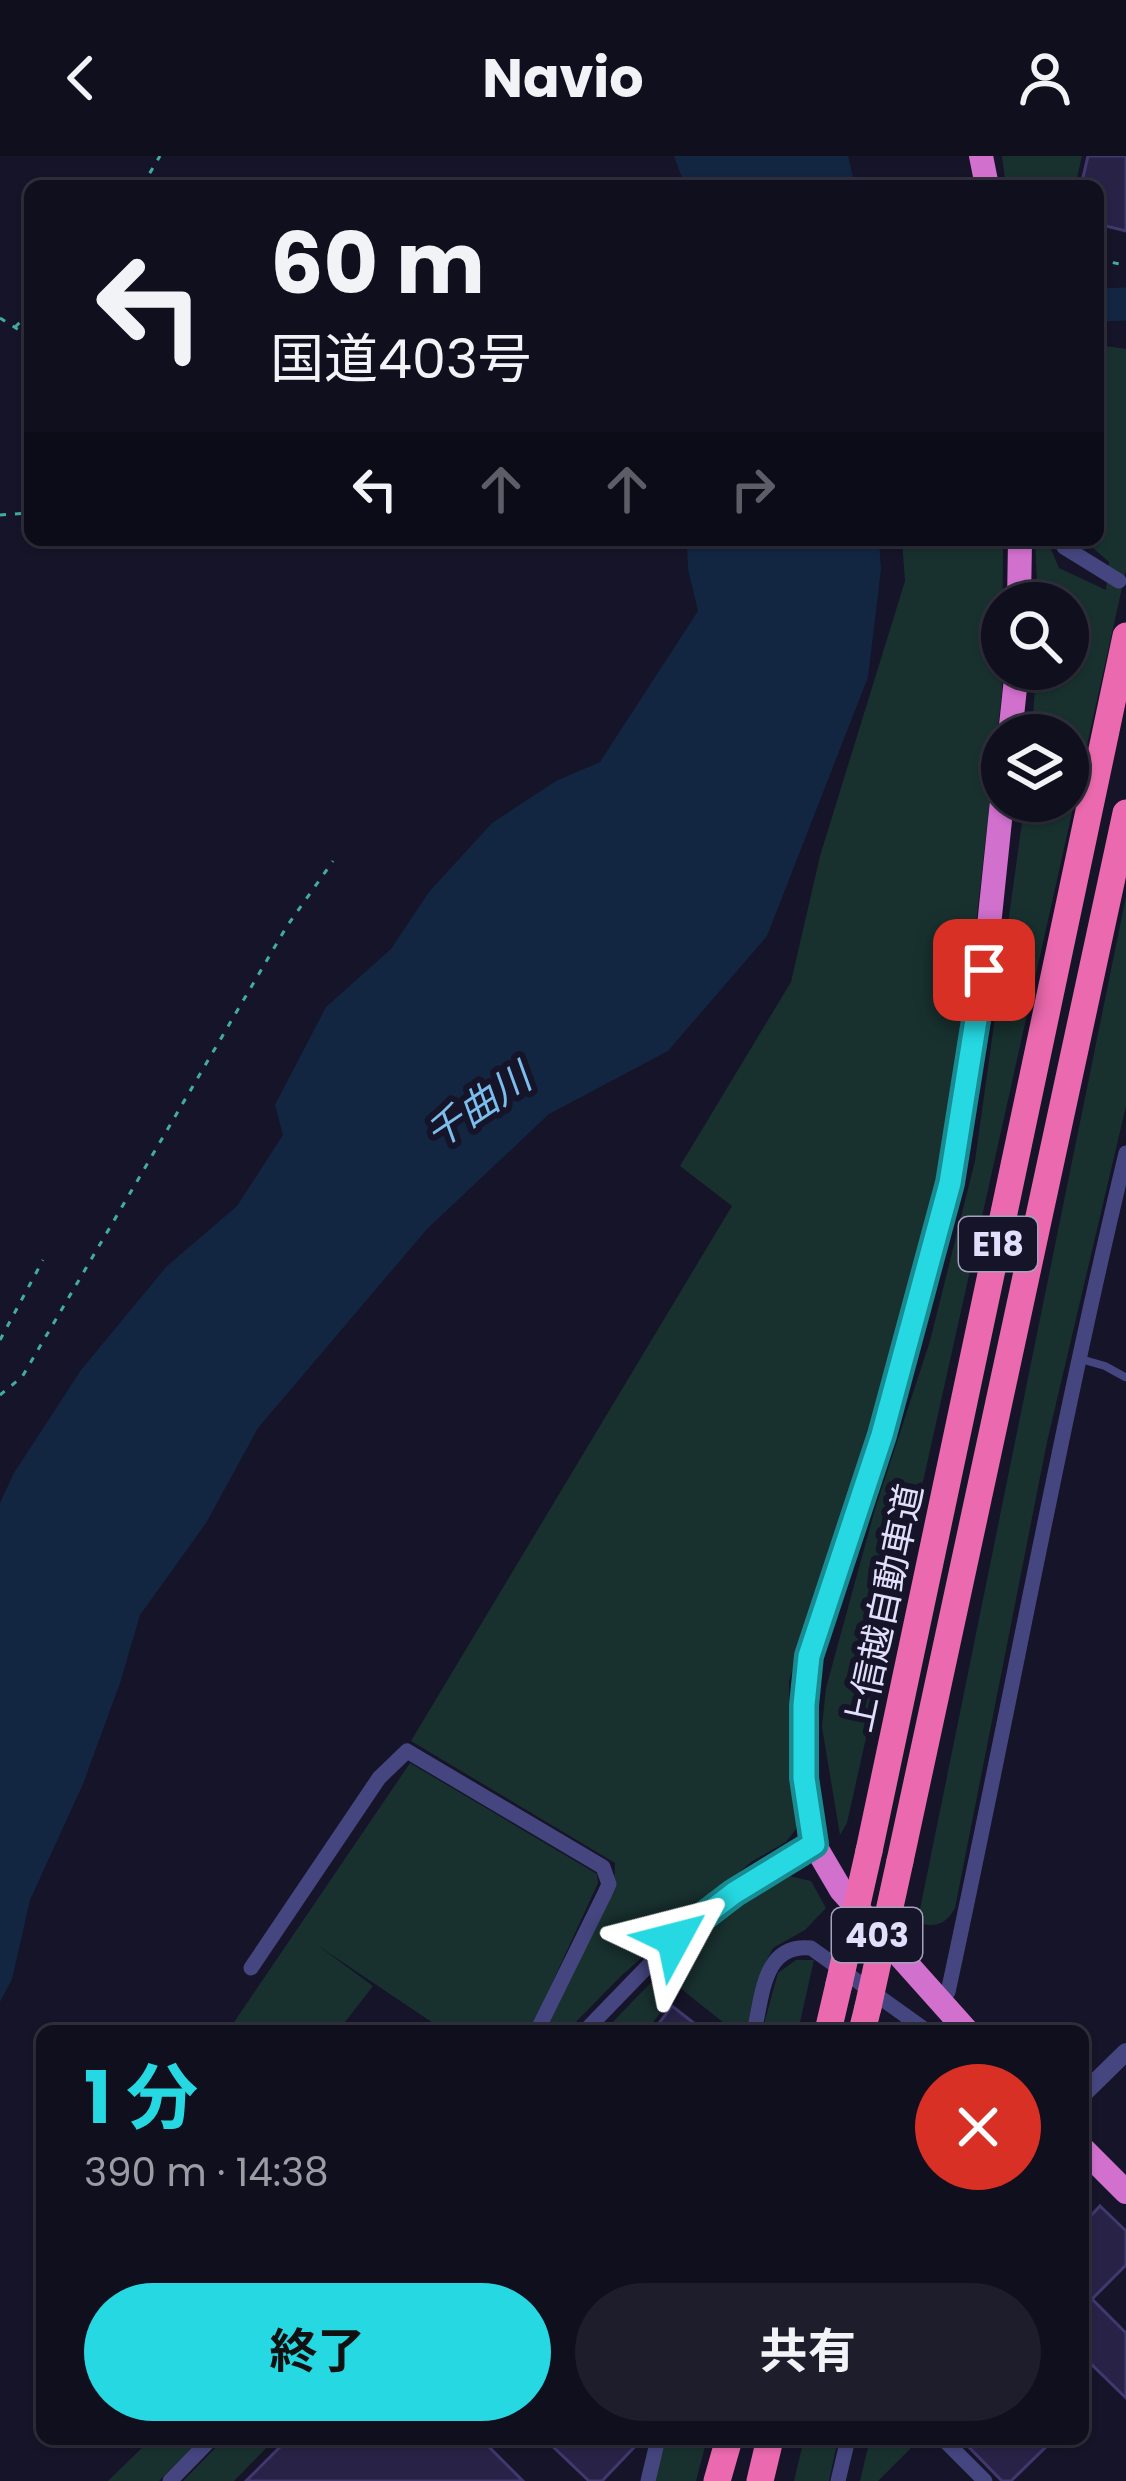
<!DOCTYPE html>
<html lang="ja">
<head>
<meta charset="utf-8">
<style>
	:root { --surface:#100f1e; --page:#1e1d2b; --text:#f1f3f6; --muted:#9c9ca4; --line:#302f3c; --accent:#25d8e1 }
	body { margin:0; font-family:Poppins,"Noto Sans JP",sans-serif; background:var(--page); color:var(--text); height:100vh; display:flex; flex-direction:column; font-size:45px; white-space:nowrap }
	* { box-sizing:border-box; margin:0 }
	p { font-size:39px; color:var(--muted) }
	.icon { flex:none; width:66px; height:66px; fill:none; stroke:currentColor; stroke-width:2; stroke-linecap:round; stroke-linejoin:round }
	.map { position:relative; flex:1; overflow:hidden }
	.side { position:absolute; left:36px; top:1869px; width:1053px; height:420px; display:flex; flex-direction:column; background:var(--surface); border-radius:18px; box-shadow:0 3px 9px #0004,0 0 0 3px var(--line) }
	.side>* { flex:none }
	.hud { position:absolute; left:24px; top:24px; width:1080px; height:366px; border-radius:18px; box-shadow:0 3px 9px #0004,0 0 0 3px var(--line); background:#100f1e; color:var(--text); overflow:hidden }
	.buttons { position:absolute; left:981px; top:426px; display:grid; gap:24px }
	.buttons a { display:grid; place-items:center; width:108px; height:108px; border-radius:50%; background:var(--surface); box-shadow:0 3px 9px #0004,0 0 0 3px var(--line); font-size:60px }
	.pin { position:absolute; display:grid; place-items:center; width:102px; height:102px; color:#fff; margin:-51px; border-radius:24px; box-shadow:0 6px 18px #0006 }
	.me { position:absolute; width:132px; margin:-66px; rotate:52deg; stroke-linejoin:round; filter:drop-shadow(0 0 9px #0008) }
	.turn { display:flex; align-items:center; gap:42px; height:252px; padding:0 48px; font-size:54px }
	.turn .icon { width:156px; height:156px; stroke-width:2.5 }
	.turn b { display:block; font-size:84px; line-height:102px }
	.lanes { display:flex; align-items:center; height:114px; padding:0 48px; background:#0003; justify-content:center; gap:60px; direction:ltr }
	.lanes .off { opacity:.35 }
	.round { display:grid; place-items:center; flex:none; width:126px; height:126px; border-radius:63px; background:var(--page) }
	.head { display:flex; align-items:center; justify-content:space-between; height:204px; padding:0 48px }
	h1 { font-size:72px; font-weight:700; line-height:90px; color:var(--accent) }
	.button { display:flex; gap:24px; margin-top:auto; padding:24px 48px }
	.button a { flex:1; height:138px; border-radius:72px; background:var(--accent); color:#111; font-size:48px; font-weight:700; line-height:138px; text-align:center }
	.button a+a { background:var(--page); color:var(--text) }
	header { display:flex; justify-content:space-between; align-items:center; height:156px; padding:0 48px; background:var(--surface); font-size:54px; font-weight:700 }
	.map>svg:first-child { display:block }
</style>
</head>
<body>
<header><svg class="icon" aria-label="back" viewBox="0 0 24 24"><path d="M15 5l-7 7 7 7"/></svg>Navio<svg class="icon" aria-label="person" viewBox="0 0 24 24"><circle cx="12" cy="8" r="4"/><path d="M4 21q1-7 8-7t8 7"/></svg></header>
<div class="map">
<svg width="1126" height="2325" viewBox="0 0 1126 2325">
	<rect width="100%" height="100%" fill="#161428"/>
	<path fill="#18312f" d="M 1002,0 L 1082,0 L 1075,30 L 1006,30 Z
		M 1098,189 L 1126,193 L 1126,414 L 847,1667 L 840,1679 L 822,1571 L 826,1532 L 875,1353 L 930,1185 L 975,1005 L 1025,645 L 1068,645 L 1068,579 L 1032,579 L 1036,513 L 1068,513 L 1068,447 L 1038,447 L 1035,384 L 1047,384 L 1059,412 L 1106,434 L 1109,406 L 1084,384 L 1098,384 Z
		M 902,384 L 1003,384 L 1002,535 L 968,840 L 931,1056 L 881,1239 L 789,1525 L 790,1628 L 798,1656 L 796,1673 L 786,1686 L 751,1706 L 621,1820 L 567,1875 L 541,1875 L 614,1733 L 615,1707 L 411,1585 L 732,1050 L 680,1010 L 791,826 L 820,700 L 905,425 Z
		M 1126,740 L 1126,950 L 1047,1286 L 955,1752 C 945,1770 936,1770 917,1768 Z
		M 410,1607 L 597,1718 L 598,1727 L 530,1875 L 445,1875 L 317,1789 L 373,1830 L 338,1875 L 228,1875 Z
		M 784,1719 L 811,1725 L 826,1752 L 805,1774 L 773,1792 L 761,1816 L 746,1875 L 734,1875 L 680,1832 L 646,1875 L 605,1875 C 660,1814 715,1764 784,1719 Z
		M 796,1804 L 814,1804 L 798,1875 L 762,1875 L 778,1817 Z
		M 151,2283 L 202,2283 L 159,2325 L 108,2325 Z
		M 224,2283 L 275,2283 L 234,2325 L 183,2325 Z
		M 665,2283 L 707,2283 L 696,2325 L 654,2325 Z
		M 804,2283 L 838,2283 L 829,2325 L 794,2325 Z
		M 870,2283 L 920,2283 L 878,2325 L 860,2325 Z"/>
	<path fill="#122642" d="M 674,0 L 848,0 L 855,30 L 685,30 Z
		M 687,384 L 879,384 L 881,413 L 868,521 L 767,780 L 668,895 L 549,958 L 427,1073 L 258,1272 L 206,1367 L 140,1459 L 120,1527 L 83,1628 L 30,1744 L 12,1823 L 0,1846 L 0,1347 L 14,1317 L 81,1214 L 167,1110 L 237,1050 L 283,979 L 275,949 L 326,851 L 391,793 L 429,736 L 492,667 L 556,625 L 600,606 L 698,455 L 688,413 Z"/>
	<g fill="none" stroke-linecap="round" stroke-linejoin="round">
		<path stroke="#122642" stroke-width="6" d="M 1125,148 L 1126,144"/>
		<path stroke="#122642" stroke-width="33" d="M 1098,149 L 1126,148"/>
	</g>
	<path fill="#282346" stroke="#40386f" stroke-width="3" d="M 1088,0 L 1126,0 L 1126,75 L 1098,68 L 1098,30 L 1081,30 Z
		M 672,1850 L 704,1875 L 653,1875 Z
		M 1100,2050 L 1126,2075 L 1126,2109 L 1092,2143 L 1126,2177 L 1126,2242 L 1083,2200 L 1083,2068 Z
		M 288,2283 L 481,2283 L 523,2325 L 246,2325 Z
		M 545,2283 L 642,2283 L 602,2325 L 589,2325 Z
		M 961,2283 L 1054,2283 L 1011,2325 L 1002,2325 Z"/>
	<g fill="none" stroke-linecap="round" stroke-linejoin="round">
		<path stroke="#41aca0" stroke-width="3" stroke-dasharray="6 9" stroke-linecap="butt" d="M 142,30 L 160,0
			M 1098,104 L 1126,109
			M 0,162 L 30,181
			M 15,171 L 30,157
			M 0,359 L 30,357
			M 0,1184 L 43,1104
			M 0,1239 L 22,1221 L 287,770 L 333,705"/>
		<path stroke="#454680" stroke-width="8" d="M 1077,1202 L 1105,1210 L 1125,1221"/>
		<path stroke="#454680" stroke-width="15" d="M 1061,384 L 1064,391 L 1119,425
			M 251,1812 L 379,1622 L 407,1595 L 603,1711 L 609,1728 L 604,1739 L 537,1875
			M 948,1836 C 1009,1556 1059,1275 1126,997
			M 585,1875 L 674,1783 L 734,1737 L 814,1688
			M 754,1875 C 763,1839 763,1787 811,1792 L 927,1875
			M 943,2283 L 985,2325
			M 170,2325 L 211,2283
			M 648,2325 L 658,2283
			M 838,2325 L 848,2283"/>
		<path stroke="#454680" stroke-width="18" d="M 1083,1938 L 1126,1896"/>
		<path stroke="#d270ce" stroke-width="24" d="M 981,0 L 987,30
			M 1019,447 L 1020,384
			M 1010,579 L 1017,513
			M 967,1875 L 841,1734 L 814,1688 L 804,1622 L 804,1549 L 809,1500 L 882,1279 L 950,1027 L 980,856 L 1002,645
			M 1083,1993 L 1126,2036"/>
		<path stroke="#eb6aaf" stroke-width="27" d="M 869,1695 L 1126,480
			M 900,1705 L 1126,657
			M 828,1875 L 839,1828
			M 862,1875 L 868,1851
			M 717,2325 L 729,2283
			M 760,2325 L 770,2283"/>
		<path stroke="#eb6aaf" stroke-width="27" d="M 839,1828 L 869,1695
			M 868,1851 L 900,1705"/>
	</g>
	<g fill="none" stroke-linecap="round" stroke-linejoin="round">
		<defs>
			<path id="route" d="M 674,1783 L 734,1737 L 814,1688 L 804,1622 L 804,1549 L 809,1500 L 882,1279 L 950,1027 L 984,814"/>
		</defs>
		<use href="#route" stroke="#188c92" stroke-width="30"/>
		<use href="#route" stroke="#25d8e1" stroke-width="21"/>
	</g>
	<g text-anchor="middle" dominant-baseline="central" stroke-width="12" stroke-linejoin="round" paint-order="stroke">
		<g fill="#161428" stroke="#a4a2bc" stroke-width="3">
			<rect x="959" y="1061" width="78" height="54" rx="9"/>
			<rect x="832" y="1752" width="90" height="54" rx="9"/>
		</g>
		<g font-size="33" font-weight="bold" fill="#e1dffb">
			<text x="998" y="1088">E18</text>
			<text x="877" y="1779">403</text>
		</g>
		<g font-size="36" fill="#e1dffb" stroke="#161428">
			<text transform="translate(884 1452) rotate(-78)">上信越自動車道</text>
		</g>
		<g font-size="39" font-style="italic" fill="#7bbeed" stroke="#161428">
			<text transform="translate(478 950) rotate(-34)">千曲川</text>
		</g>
	</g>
</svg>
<div class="buttons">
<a><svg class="icon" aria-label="search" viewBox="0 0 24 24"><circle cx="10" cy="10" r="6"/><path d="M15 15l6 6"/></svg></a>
<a><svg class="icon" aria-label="layers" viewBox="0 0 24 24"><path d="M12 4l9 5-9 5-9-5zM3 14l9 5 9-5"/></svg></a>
</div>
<div class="pin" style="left:984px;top:814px;background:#d93025"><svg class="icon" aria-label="arrive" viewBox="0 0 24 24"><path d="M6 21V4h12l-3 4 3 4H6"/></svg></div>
<svg class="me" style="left:674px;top:1783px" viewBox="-20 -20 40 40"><path d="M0-17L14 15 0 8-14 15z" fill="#25d8e1" stroke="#fff" stroke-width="4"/></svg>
<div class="hud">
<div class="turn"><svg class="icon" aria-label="left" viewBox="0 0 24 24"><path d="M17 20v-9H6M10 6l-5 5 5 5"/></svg><div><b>60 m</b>国道403号</div></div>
<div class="lanes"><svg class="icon" aria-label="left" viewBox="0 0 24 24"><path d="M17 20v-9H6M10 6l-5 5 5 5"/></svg><svg class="icon off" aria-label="ahead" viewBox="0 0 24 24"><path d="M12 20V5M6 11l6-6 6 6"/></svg><svg class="icon off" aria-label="ahead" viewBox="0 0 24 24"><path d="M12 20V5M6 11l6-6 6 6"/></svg><svg class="icon off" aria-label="right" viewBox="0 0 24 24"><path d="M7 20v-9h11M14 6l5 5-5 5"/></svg></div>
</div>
<section class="side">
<div class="head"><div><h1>1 分</h1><p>390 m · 14:38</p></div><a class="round" style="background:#d93025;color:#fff"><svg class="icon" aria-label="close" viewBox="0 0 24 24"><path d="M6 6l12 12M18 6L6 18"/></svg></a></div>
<div class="button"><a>終了</a><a>共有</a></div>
</section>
</div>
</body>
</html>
